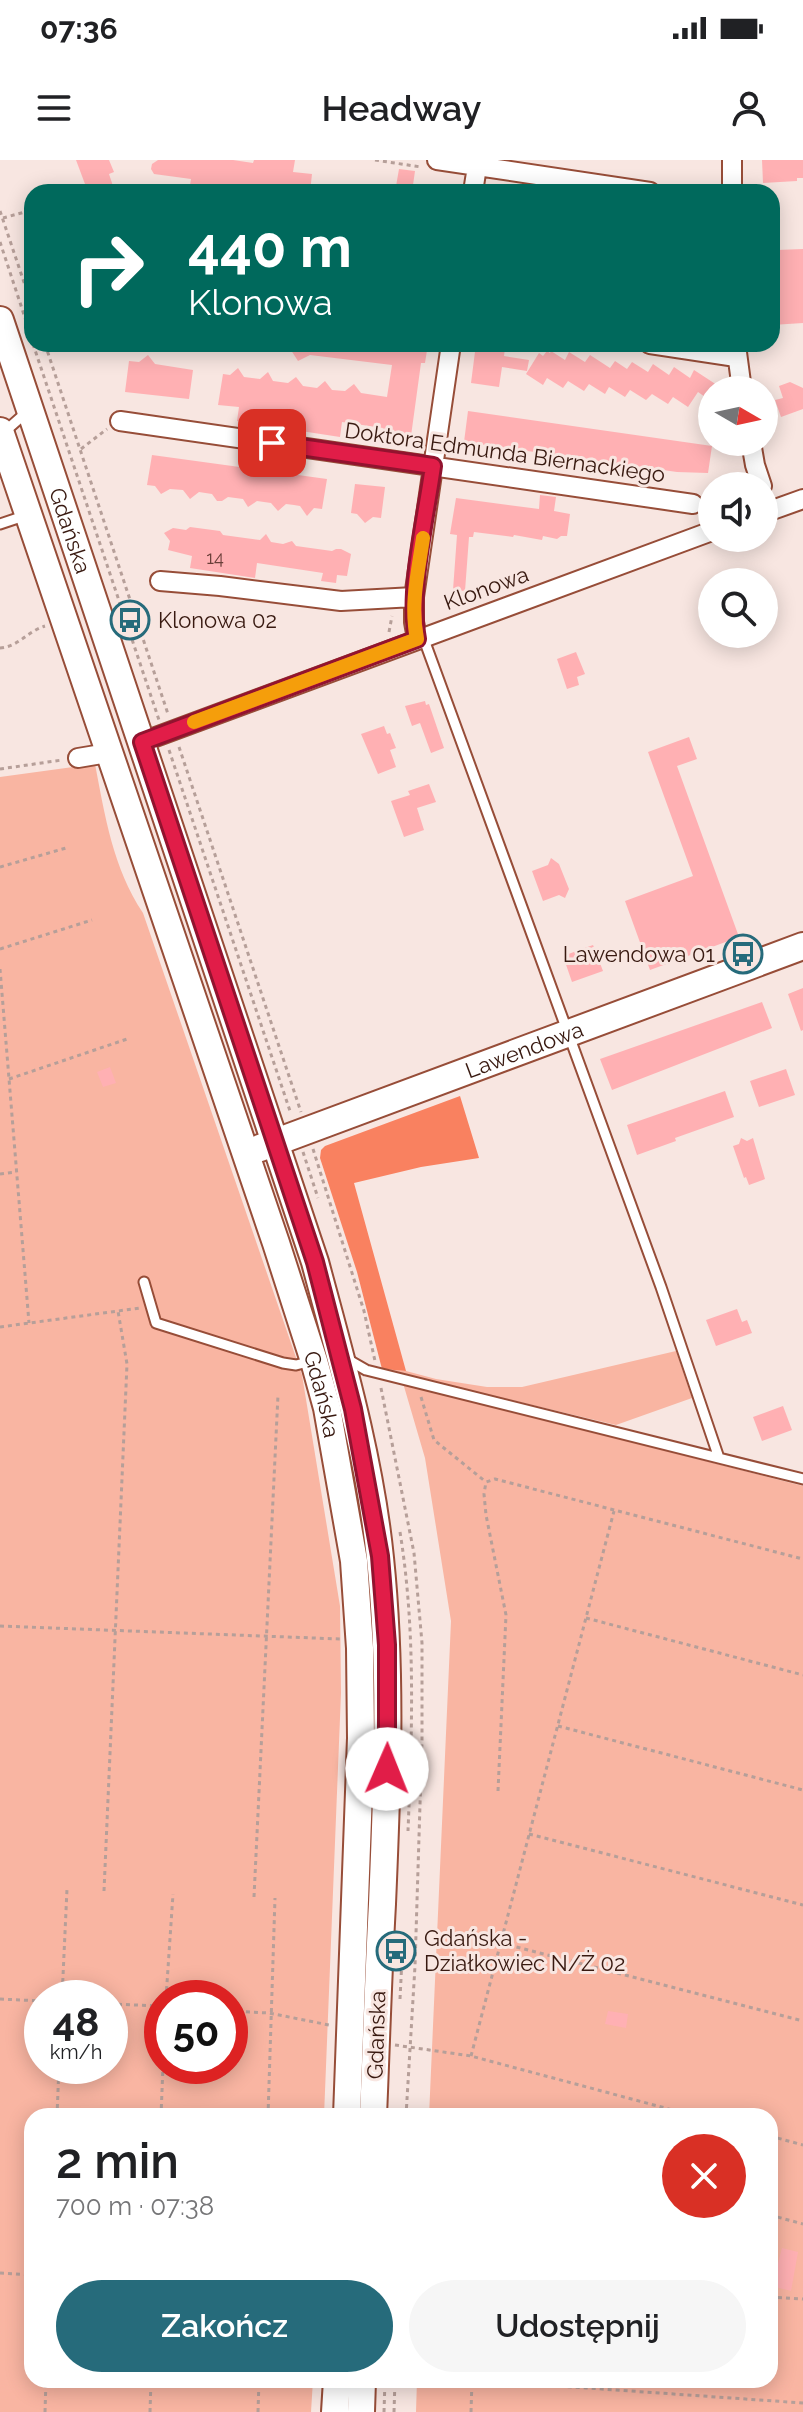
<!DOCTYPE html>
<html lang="pl">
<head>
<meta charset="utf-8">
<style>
	:root { --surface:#fff; --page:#f6f6f6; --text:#202124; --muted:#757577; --accent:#266b7b }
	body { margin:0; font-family:Raleway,sans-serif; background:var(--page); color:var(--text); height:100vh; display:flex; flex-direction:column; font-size:30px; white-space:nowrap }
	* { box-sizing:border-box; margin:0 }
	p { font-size:26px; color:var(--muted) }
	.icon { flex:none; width:44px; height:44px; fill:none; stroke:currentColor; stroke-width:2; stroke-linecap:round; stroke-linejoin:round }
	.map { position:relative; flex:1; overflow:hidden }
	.sheet { position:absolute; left:24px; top:1948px; width:754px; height:280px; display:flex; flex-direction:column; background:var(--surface); border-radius:24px; box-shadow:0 4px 20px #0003 }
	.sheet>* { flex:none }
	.hud { position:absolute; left:24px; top:24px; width:756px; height:168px; border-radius:24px; box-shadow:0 4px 20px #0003; background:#00695c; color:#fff; overflow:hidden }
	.needle { width:52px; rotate:99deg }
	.tools { position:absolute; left:698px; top:216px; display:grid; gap:16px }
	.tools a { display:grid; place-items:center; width:80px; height:80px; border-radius:50%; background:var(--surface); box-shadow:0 4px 20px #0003; font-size:40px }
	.speed { position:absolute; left:24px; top:1820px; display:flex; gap:16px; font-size:40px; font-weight:700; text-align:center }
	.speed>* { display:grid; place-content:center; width:104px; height:104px; border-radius:50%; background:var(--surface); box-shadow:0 4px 20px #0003; line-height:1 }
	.speed small { font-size:20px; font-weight:400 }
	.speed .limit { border:12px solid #d22; background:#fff; color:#111 }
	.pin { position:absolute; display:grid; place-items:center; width:68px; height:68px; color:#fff; margin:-34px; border-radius:16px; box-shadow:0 4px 12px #0006 }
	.me { position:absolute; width:88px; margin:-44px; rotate:1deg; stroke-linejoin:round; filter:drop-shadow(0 0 6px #0008) }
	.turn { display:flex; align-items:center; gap:28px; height:168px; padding:0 32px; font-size:36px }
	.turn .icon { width:104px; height:104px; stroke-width:2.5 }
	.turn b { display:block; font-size:56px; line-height:68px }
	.round { display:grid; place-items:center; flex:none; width:84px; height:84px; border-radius:42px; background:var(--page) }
	.head { display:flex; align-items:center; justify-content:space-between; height:136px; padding:0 32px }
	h1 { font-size:48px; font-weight:600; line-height:60px }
	.action { display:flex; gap:16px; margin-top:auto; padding:16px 32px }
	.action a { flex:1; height:92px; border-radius:48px; background:var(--accent); color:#fff; font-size:32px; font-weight:600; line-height:92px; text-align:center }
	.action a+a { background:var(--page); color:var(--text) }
	.status { display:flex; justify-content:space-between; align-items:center; height:56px; padding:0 40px; background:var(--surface); direction:ltr }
	.status svg { height:22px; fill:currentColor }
	header { display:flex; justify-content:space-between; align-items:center; height:104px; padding:0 32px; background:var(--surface); font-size:36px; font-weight:600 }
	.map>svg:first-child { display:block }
</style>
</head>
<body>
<div class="status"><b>07:36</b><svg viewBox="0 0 49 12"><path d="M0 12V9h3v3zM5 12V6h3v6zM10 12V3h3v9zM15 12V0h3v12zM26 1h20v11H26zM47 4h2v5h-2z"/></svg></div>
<header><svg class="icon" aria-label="menu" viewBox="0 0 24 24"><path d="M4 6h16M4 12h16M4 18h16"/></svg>Headway<svg class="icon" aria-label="person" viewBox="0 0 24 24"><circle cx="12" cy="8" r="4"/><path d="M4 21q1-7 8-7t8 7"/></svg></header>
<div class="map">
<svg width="803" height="2252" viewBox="0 0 803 2252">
	<rect width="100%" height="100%" fill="#f8e6e1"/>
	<path fill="#f9b5a2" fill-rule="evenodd" d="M 95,604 C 105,656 113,708 143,753 L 302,1215 L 340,1446 L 341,1533 L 324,1956 L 32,1956 L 32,2220 L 313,2220 L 311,2252 L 0,2252 L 0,617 ZM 42,1838 L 110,1838 L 110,1906 L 42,1906 ZM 162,1838 L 230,1838 L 230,1906 L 162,1906 Z
		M 676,1191 L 692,1238 L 616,1265 L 382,1209 L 406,1211 L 436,1219 L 487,1227 L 522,1227 Z
		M 403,1223 L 803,1326 L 803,2252 L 416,2252 L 417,2220 L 770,2220 L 770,1956 L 429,1956 L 451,1461 L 425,1298 Z"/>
	<path fill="#f98160" d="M 460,936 L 479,998 L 421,1007 L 354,1023 L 406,1211 L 382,1209 L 357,1112 L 320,998 L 321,990 L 325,986 Z"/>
	<path fill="#ffb0b3" d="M 76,0 L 109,0 L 114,12 L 109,14 L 115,32 L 88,32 Z
		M 158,0 L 233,0 L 253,3 L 254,0 L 295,0 L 293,12 L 312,14 L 310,32 L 239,32 L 190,25 L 191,19 L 154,14 L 151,9 L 152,4 Z
		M 762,0 L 803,0 L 803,18 L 797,18 L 797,21 L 763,23 Z
		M 399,9 L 415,11 L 412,32 L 395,32 Z
		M 803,89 L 803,163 L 772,165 L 772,128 L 779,127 L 777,90 Z
		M 287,184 L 357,184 L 394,189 L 395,184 L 428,184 L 425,203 L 421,203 L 411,276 L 382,271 L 383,268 L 342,262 L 340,277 L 237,261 L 239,247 L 218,245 L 223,214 L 230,215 L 238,208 L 244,217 L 260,219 L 268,212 L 273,221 L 288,223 L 296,217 L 303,226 L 317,228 L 325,221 L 332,230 L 345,231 L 354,224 L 361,233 L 387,237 L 392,205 L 310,195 L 298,201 Z
		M 476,184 L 505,188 L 504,196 L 529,200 L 527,211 L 502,207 L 499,227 L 471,223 Z
		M 547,191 L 550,193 L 551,191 L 565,200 L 569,192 L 585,202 L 590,195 L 610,208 L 615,201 L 627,209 L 632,202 L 648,212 L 653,204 L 669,215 L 674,207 L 690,218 L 694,210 L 717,225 L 708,239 L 698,232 L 688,247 L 673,237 L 668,244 L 652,234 L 646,240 L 630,230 L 625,237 L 609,227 L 605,234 L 589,224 L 584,231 L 568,221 L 563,228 L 547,218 L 543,225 L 526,214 L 539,193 L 543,196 Z
		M 148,195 L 155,204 L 193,210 L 189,239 L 125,232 L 129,201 L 139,202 Z
		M 790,222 L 803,228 L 803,249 L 781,257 L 775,240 L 783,238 L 779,226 Z
		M 468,251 L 712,286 L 708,313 L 677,312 L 464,282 Z
		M 152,295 L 327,319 L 322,349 L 314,348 L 307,356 L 300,346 L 294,345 L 286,344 L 278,351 L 271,343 L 257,341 L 248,347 L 243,339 L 228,337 L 222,341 L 217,341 L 212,334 L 199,332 L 190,339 L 183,330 L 170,329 L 161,334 L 155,326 L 147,325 Z
		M 355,324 L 385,327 L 381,358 L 373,357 L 365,363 L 357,354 L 351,353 Z
		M 540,335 L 556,337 L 554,351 L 570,354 L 567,376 L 561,376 L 557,379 L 543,376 L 542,380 L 514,375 L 513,377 L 474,372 L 473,377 L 469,377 L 465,431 L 453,430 L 457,375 L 450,374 L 456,338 L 539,349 Z
		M 190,367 L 220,371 L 223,375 L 260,380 L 266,374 L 271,382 L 283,384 L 292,381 L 296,386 L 332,391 L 336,389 L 341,389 L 351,394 L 347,416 L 337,415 L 336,423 L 321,421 L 323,413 L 257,403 L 255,418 L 190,408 L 192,396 L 168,390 L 170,381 L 164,373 L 173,368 L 186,370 Z
		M 576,492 L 585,514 L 577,517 L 579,525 L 567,529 L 557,499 Z
		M 425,541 L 426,545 L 429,544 L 444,588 L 431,593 L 420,563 L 412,566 L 405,546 Z
		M 384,566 L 387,574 L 390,573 L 396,588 L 390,590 L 396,607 L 378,614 L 361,574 Z
		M 689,577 L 697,599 L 677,606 L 739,777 L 650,810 L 625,741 L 693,716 L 648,592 Z
		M 429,624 L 436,642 L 417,648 L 424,670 L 404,677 L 391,641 L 410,635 L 408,631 Z
		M 551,698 L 559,704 L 569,729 L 565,738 L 559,735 L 543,741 L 532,711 L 548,705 Z
		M 593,785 L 603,811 L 572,822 L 563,796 Z
		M 803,828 L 803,870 L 801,871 L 788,834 Z
		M 762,842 L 772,868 L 612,930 L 600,899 Z
		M 110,907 L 116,923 L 103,927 L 97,912 Z
		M 786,909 L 795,935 L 759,947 L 750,921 Z
		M 725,931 L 734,957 L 675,978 L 676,981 L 637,995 L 627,965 Z
		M 741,978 L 747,981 L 753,978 L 765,1019 L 749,1025 L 746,1017 L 744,1018 L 733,986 L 739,984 Z
		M 737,1149 L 742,1162 L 747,1160 L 752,1173 L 716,1186 L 706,1160 Z
		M 783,1246 L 792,1270 L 762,1281 L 753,1257 Z
		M 608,1851 L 628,1854 L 626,1868 L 605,1864 Z
		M 782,2088 L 798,2092 L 791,2131 L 772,2126 Z"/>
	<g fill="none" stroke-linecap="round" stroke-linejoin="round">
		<defs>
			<path id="lane" d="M 3,273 L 28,251
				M 0,364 L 27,355
				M 419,480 L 426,485 L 661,1127 L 719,1298
				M 144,1122 L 156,1163 L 283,1203 L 296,1205 L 312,1201
				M 345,1198 L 366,1210 L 803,1319"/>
			<path id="street" d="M 437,0 L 650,32
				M 732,0 L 732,32
				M 473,32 L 478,0
				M 650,184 L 736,197
				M 736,185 L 742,230
				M 120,261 L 693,344
				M 751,282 L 755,305 L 762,326
				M 764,353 L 803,339
				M 160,421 L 220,426 L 341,441 L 414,437
				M 417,479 L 414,462 L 414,437 L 451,184
				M 142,582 L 712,371
				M 78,598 L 108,593"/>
			<g id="secondary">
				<path id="s1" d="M 0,160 L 315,1102 C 341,1199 370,1298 380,1398 C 392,1513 387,1628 382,1744 C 378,1815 376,1885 373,1956"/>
				<path id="s2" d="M 0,271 L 276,1083 L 314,1201 L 327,1248 L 354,1401 L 360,1488 L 361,1578 L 347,1956"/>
				<path id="s3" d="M 260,988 L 803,786"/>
				<path d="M 335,2252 L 337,2220"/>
				<path d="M 361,2252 L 362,2220"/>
			</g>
		</defs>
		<use href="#lane" stroke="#974d38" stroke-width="13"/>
		<use href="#street" stroke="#974d38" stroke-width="22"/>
		<use href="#secondary" stroke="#974d38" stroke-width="30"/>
		<path stroke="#b69f99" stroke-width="3" stroke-dasharray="4 4" stroke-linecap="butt" d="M 375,0 L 421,7
			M 0,51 L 32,146
			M 3,58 L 32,50
			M 0,82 L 32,179
			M 33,184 L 159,560
			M 45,184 L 168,554
			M 81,289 L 107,269
			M 389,472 L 392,456
			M 0,488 C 18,487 28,471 45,466
			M 179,587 L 301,952
			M 169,590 L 291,954
			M 0,609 L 62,600
			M 0,707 L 66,688
			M 0,789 L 92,760
			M 0,809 L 29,1163
			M 9,919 L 130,878
			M 313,989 L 364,1151 L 375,1201
			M 303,992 L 318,1038
			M 0,1014 L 16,1012
			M 0,1167 L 140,1148
			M 381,1228 L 414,1393 L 422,1483 L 422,1580 L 415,1806 L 406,1956
			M 421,1237 L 434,1280 L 486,1322
			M 400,1372 C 416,1471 412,1571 408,1671
			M 586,1458 L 803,1515
			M 0,1466 L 340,1479
			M 558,1566 L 803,1630
			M 498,1631 L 506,1455 L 486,1355 L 484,1334 L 486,1322 L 495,1319 L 803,1399
			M 529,1674 L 803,1745
			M 104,1731 L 127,1204 L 118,1151
			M 254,1737 L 278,1235
			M 501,1783 L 803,1861
			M 62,1838 L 67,1729
			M 166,1838 L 173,1734
			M 0,1839 L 42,1841
			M 400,1839 L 403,1779
			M 110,1844 L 162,1846
			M 230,1851 L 269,1853 L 329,1865
			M 395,1885 L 471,1896 L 695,1956
			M 471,1896 L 614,1351
			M 57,1956 L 59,1906
			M 161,1956 L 163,1906
			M 268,1956 L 275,1738
			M 770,1976 L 803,1985
			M 770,2055 L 803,2064
			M 0,2113 L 32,2115
			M 770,2137 L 803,2139
			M 472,2220 L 803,2243
			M 45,2252 L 46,2220
			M 150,2252 L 151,2220
			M 258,2252 L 259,2220
			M 384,2252 L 385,2220
			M 394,2252 L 395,2220
			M 471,2252 L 472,2220"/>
		<use href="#lane" stroke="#fff" stroke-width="9"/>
		<use href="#street" stroke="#fff" stroke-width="18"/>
		<use href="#secondary" stroke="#fff" stroke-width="26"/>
	</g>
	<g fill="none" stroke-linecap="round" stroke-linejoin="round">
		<defs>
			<path id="route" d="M 272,283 L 433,306 C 426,357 408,429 417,479 L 142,582 L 315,1102 L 353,1249 L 380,1396 L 387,1485 L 387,1609"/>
		</defs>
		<use href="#route" stroke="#92132f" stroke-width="20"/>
		<use href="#route" stroke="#e11d48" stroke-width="14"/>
		<path stroke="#f59e0b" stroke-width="14" d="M 194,562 L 417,479 C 410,445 418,412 423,378"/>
	</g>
	<defs>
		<symbol id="bus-ring" viewBox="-11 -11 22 22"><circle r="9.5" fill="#f8e6e1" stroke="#266b7b" stroke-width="1.5"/><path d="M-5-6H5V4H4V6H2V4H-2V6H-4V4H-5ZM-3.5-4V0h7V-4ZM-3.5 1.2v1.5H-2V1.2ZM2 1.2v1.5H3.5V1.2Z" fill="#266b7b"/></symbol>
	</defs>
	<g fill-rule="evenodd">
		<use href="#bus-ring" x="108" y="438" width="44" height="44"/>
		<use href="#bus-ring" x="721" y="772" width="44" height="44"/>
		<use href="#bus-ring" x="374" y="1769" width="44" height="44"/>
	</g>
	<g text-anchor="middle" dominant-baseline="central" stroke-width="6" stroke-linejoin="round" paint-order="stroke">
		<g font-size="18" fill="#6a3f39">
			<text x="215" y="397">14</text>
		</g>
		<g font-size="22" fill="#381910" stroke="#f8e6e1">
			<text transform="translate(505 292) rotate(8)">Doktora Edmunda Biernackiego</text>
			<text stroke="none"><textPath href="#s1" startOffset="222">Gdańska</textPath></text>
			<text transform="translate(486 428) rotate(-20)">Klonowa</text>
			<text stroke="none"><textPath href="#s3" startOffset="282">Lawendowa</textPath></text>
			<text stroke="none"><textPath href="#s2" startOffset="1016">Gdańska</textPath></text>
			<text transform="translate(376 1875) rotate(-88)">Gdańska</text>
		</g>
		<g font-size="22" fill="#381910" stroke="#f8e6e1" text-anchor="start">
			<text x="158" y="460">Klonowa 02</text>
			<text x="715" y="794" text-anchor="end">Lawendowa 01</text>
			<text x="424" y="1778">Gdańska -<tspan x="424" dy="25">Działkowiec N/Ż 02</tspan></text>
		</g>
	</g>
</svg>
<div class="tools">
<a><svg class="needle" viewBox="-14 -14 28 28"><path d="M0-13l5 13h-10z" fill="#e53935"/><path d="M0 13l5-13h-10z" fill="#757577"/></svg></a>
<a><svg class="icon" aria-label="sound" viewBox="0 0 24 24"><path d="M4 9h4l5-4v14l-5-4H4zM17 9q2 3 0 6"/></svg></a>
<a><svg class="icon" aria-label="search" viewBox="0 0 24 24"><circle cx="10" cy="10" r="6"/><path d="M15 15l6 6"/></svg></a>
</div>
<div class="speed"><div>48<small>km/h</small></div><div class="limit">50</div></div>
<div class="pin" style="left:272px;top:283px;background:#d93025"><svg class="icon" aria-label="arrive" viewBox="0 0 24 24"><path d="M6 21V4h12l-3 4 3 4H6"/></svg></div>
<svg class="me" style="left:387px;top:1609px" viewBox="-20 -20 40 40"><circle r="19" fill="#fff"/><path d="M0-13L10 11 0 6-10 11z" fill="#e11d48"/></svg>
<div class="hud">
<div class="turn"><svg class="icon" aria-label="right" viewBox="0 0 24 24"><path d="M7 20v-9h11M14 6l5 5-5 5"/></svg><div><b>440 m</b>Klonowa</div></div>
</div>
<section class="sheet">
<div class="head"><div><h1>2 min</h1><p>700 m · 07:38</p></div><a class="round" style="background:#d93025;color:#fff"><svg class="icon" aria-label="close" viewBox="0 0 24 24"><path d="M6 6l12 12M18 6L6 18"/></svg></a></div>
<div class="action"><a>Zakończ</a><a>Udostępnij</a></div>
</section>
</div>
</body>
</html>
